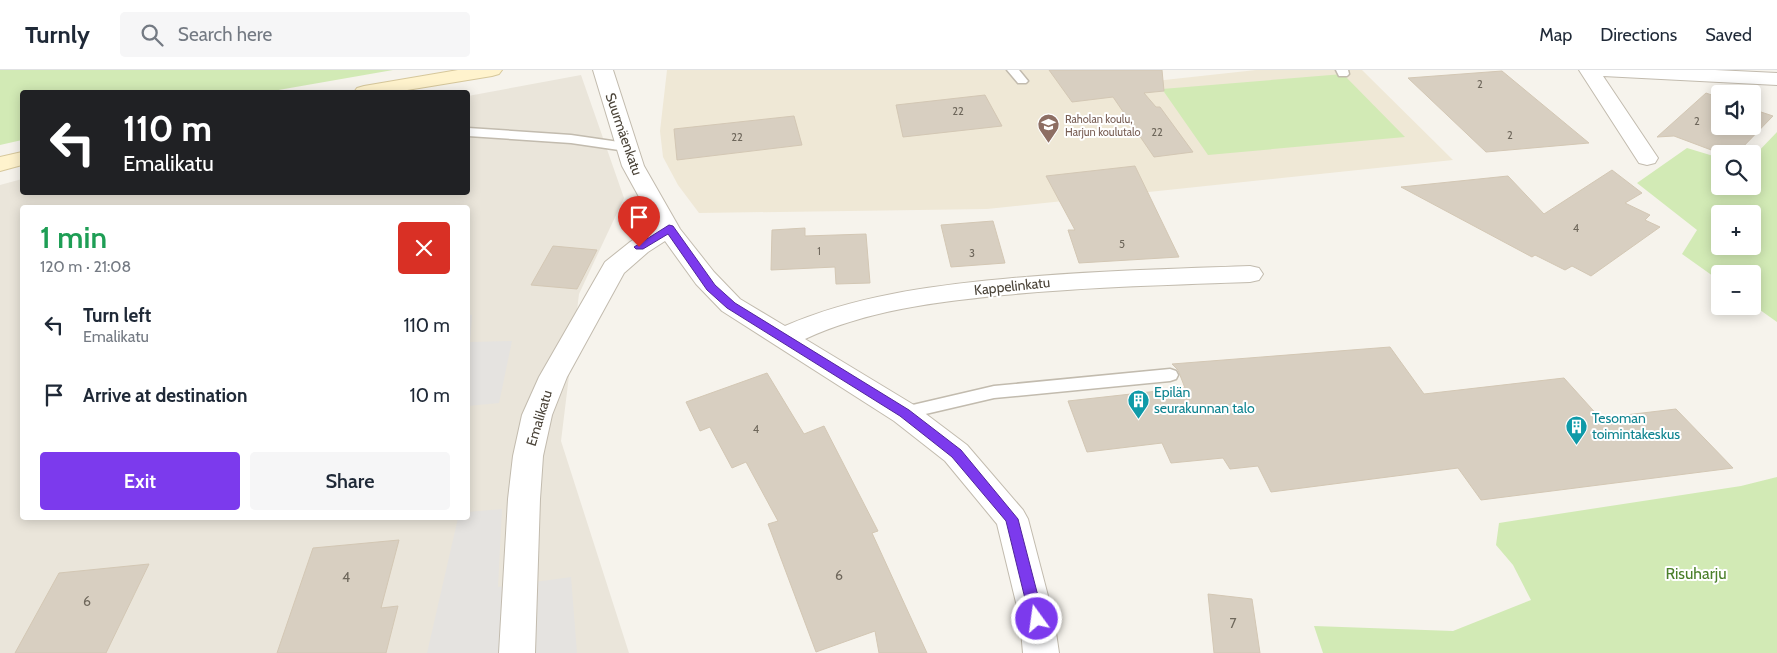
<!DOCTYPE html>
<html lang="en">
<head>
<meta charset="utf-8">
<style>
	:root { --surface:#fff; --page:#f6f6f7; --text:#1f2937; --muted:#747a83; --line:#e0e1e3; --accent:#7c3aed }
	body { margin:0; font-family:Cabin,sans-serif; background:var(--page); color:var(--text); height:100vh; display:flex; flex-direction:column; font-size:19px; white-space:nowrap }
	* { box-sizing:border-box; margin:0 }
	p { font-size:16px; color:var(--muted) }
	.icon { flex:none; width:28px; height:28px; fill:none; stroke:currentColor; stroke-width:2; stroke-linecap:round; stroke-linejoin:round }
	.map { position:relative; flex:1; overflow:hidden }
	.panel { position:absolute; left:20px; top:135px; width:450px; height:315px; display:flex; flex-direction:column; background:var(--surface); border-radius:5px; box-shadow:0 2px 12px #0003 }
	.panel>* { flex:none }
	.guide { position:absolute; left:20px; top:20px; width:450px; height:105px; border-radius:5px; box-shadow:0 2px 12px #0003; background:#202124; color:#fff; overflow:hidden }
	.buttons { position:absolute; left:1711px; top:15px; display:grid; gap:10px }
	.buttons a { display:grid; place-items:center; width:50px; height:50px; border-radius:5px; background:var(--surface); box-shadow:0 2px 12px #0003; font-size:25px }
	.pin { position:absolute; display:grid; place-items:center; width:42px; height:42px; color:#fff; margin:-51px -21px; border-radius:50% 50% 50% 0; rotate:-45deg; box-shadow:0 0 5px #0007 }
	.pin .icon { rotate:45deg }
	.me { position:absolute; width:55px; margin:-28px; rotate:346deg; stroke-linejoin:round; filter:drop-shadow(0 0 4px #0008) }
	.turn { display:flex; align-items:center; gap:18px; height:105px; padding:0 20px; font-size:22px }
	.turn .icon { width:65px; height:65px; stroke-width:2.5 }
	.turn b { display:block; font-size:35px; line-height:42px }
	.round { display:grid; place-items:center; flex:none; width:52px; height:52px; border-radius:5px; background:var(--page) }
	.headline { display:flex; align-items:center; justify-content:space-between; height:85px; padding:0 20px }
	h1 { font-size:30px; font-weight:600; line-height:38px; color:#1e9e55 }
	.action { display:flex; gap:10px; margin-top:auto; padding:10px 20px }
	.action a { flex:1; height:58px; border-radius:5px; background:var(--accent); color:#fff; font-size:20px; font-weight:600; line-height:58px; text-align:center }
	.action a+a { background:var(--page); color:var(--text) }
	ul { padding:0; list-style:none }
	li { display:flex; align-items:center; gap:15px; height:70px; padding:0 20px }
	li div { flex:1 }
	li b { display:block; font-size:19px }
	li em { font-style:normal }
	header { display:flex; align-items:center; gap:30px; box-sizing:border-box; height:70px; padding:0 25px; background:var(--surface); border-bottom:1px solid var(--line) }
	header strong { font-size:24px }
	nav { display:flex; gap:28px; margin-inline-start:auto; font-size:18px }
	.search { width:350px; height:45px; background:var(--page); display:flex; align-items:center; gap:12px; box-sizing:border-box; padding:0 18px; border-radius:5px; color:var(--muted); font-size:19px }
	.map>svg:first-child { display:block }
</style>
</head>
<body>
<header>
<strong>Turnly</strong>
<div class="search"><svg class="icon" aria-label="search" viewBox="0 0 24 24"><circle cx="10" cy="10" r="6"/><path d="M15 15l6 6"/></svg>Search here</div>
<nav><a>Map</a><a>Directions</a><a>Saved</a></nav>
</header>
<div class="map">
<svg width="1777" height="583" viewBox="0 0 1777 583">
	<rect width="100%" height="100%" fill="#f6f3ec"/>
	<path fill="#eae5da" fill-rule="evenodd" d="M 581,5 L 624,128 L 579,224 L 561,371 L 629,583 L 0,583 L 0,115 L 22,109 L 22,122 L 468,122 L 468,26 ZM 22,138 L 468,138 L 468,448 L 22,448 Z"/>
	<path fill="#efe8d6" d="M 667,0 L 1136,0 L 1146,12 L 1256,0 L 1362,0 L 1453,90 L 987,139 L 699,143 L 678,115 L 663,87 L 660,61 Z"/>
	<path fill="#d2eab5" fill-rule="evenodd" d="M 0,0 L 393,0 L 267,22 L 22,22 L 22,70 L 0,75 Z
		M 1343,4 L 1405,67 L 1208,85 L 1162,19 Z
		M 1777,62 L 1777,252 L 1753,235 L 1752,204 L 1720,204 L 1720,211 L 1682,184 L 1697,160 L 1637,113 L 1687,78 L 1720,88 L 1720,116 L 1752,116 L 1753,87 ZM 1720,144 L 1752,144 L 1752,176 L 1720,176 Z
		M 1777,407 L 1777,583 L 1323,583 L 1314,556 L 1453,561 L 1531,530 L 1513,495 L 1496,475 L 1499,453 L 1741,416 Z"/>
	<path fill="#e5e3e0" d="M 468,244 L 472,245 L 470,272 L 512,271 L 499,333 L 468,336 Z
		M 502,439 L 498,517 L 571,507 L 577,583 L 427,583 L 458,448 L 468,448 L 468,442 Z"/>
	<path fill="#d8cfc1" stroke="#d3c7b4" d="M 1049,0 L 1162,0 L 1164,21 L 1144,23 L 1156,37 L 1160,37 L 1193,82 L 1154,87 L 1113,27 L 1072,32 Z
		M 1502,1 L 1589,73 L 1486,82 L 1408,8 Z
		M 1706,23 L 1720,28 L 1720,56 L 1752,56 L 1752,39 L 1773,46 L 1736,84 L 1722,84 L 1674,66 L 1657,67 Z
		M 985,25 L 1002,56 L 903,67 L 896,35 Z
		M 794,46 L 802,75 L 677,90 L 674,59 Z
		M 1135,96 L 1179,187 L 1079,193 L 1068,160 L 1075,160 L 1046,106 Z
		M 1612,100 L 1642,123 L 1625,133 L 1650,145 L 1645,150 L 1660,157 L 1591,206 L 1572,196 L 1565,200 L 1535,185 L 1532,187 L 1401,117 L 1508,106 L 1544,144 Z
		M 993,151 L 1005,193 L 951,197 L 941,155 Z
		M 805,158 L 805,166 L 866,164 L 870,213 L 836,214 L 835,197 L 771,200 L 772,160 Z
		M 553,176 L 597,180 L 577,219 L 531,215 Z
		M 1390,277 L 1424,324 L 1564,308 L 1600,348 L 1676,339 L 1733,398 L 1481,430 L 1458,398 L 1271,422 L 1258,396 L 1230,399 L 1223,388 L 1171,393 L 1162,373 L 1087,382 L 1068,331 L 1185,318 L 1178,300 L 1172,294 Z
		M 767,303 L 804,364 L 824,356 L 878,461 L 872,463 L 927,583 L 879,583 L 875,561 L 816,582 L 768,454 L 778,451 L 746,392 L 732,398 L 710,357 L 700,361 L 686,332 Z
		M 399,470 L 381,538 L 398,536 L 386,583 L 277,583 L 313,478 Z
		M 149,494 L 106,583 L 15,583 L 59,503 Z
		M 1208,524 L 1252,529 L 1260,583 L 1214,583 Z"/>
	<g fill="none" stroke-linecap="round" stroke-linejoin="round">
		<defs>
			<path id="lane" d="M 1007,0 L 1019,0 L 1028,11 L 1026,13 L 1018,13 Z
				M 1336,0 L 1348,0 L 1349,4 L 1347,6 L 1339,6 Z
				M 468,58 L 571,65 L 626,73 L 632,77 L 626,81 L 571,73 L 468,66 Z
				M 1170,299 L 1176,301 L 1178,305 L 1176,309 L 1170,311 L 994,328 L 904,349 L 898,348 L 895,343 L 898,338 L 904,337 L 994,316 Z"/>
			<path id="street" d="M 593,0 L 613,0 L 644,96 L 680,159 L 714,202 L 740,229 L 785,256 C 854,226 929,216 1003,209 C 1085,201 1168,199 1250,196 L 1259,198 L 1263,204 L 1259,210 L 1250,212 C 1168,215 1086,217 1004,225 C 936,232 868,240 805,269 L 914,335 L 967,375 L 1023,440 L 1028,449 L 1054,549 L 1059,583 L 1023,583 L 1020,549 L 997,454 L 945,391 L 894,351 L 722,241 L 696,214 L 665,171 L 648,182 L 624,203 L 567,307 L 552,345 L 543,386 L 540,429 L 535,583 L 499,583 L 508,429 L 513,386 L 522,345 L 539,307 L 605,192 L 630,172 L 655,156 L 622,96 Z
				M 1579,0 L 1715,0 L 1777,3 L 1777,15 L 1603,6 L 1658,88 L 1655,93 L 1647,95 L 1639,93 Z"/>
			<path id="secondary" d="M 458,0 L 502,0 L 499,4 L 492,6 L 395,22 L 354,22 L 357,18 L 364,16 Z
				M 22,82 L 22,95 L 0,101 L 0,87 Z"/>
		</defs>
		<use href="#lane" stroke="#c2bbae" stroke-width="3"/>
		<use href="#street" stroke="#c2bbae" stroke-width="2"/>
		<use href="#secondary" stroke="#d6c79b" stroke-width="2"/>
		<use href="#lane" fill="#fff" fill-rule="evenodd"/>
		<use href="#street" fill="#fff" fill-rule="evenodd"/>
		<use href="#secondary" fill="#fff3cd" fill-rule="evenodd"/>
	</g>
	<path fill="#7c3aed" stroke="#51269a" d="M 669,155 L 673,156 L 715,215 L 735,233 L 909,340 L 961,380 L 1018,449 L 1044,549 L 1042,553 L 1037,555 L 1032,553 L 1030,549 L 1006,451 L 952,387 L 900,346 L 727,238 L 707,220 L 668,164 L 643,179 L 636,179 L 634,177 Z"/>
	<defs>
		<symbol id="school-pin" viewBox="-11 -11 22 30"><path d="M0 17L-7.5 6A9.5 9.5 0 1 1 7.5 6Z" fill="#8d6e63" stroke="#fff"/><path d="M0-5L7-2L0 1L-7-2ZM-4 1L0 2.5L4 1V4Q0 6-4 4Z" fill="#fff"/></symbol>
		<symbol id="building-pin" viewBox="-11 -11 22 30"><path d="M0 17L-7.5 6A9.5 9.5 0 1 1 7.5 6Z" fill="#0f9aa8" stroke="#fff"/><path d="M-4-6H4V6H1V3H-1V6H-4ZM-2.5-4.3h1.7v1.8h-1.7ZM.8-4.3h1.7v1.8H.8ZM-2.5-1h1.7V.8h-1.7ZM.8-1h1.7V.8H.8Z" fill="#fff"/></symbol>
	</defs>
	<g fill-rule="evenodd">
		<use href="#school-pin" x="1036" y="42" width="25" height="34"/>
		<use href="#building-pin" x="1126" y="318" width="25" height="34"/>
		<use href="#building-pin" x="1564" y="344" width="25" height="34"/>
	</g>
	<g text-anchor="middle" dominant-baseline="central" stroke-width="4" stroke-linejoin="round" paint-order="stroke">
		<g font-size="11" fill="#6e675b">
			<text x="1480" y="14">2</text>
			<text x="958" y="41">22</text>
			<text x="1697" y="51">2</text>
			<text x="1157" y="62">22</text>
			<text x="1510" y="65">2</text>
			<text x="737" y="67">22</text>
			<text x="1576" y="158">4</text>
			<text x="1122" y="174">5</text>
			<text x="819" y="181">1</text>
			<text x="972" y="183">3</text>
			<text x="756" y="359">4</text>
		</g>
		<g font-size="11" fill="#785e54" stroke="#fff" text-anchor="start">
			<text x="1065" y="49">Raholan koulu,<tspan x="1065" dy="13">Harjun koulutalo</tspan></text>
		</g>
		<g font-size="14" fill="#4b4439" stroke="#fff">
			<text transform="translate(624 64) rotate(71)">Suurmäenkatu</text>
			<text transform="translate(1012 216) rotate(-6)">Kappelinkatu</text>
			<text transform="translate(539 348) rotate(-73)">Emalikatu</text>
		</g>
		<g font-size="14" fill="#0d838f" stroke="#fff" text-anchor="start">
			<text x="1154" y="322">Epilän<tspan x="1154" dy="16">seurakunnan talo</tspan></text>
			<text x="1592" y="348">Tesoman<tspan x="1592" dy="16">toimintakeskus</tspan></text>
		</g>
		<g font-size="14" fill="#6e675b">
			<text x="839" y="505">6</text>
			<text x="346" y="507">4</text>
			<text x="87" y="531">6</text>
			<text x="1233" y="553">7</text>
		</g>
		<g font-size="16" fill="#4a7f2a" stroke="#fff">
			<text x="1696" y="503">Risuharju</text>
		</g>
	</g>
</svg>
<div class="buttons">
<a><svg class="icon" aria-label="sound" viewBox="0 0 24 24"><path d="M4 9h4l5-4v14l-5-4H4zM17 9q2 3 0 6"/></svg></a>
<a><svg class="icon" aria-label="search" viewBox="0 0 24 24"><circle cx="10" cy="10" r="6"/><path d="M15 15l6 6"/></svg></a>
<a>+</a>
<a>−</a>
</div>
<div class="pin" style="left:639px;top:177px;background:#d93025"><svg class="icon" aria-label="arrive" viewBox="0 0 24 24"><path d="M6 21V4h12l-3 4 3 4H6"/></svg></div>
<svg class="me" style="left:1037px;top:549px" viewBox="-20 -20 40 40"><circle r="17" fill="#7c3aed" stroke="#fff" stroke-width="3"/><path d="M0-11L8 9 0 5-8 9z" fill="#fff"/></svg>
<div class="guide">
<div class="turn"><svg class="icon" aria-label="left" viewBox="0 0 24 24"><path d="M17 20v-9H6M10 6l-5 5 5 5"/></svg><div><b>110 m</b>Emalikatu</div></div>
</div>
<section class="panel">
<div class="headline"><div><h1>1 min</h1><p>120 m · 21:08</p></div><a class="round" style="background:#d93025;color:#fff"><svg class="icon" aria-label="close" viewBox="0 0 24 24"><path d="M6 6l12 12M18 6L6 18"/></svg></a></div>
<ul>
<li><svg class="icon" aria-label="left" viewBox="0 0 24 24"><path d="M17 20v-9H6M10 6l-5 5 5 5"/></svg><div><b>Turn left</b><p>Emalikatu</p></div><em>110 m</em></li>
<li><svg class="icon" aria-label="arrive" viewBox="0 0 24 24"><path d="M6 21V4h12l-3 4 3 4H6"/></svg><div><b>Arrive at destination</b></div><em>10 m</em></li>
</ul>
<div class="action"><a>Exit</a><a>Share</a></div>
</section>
</div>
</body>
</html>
